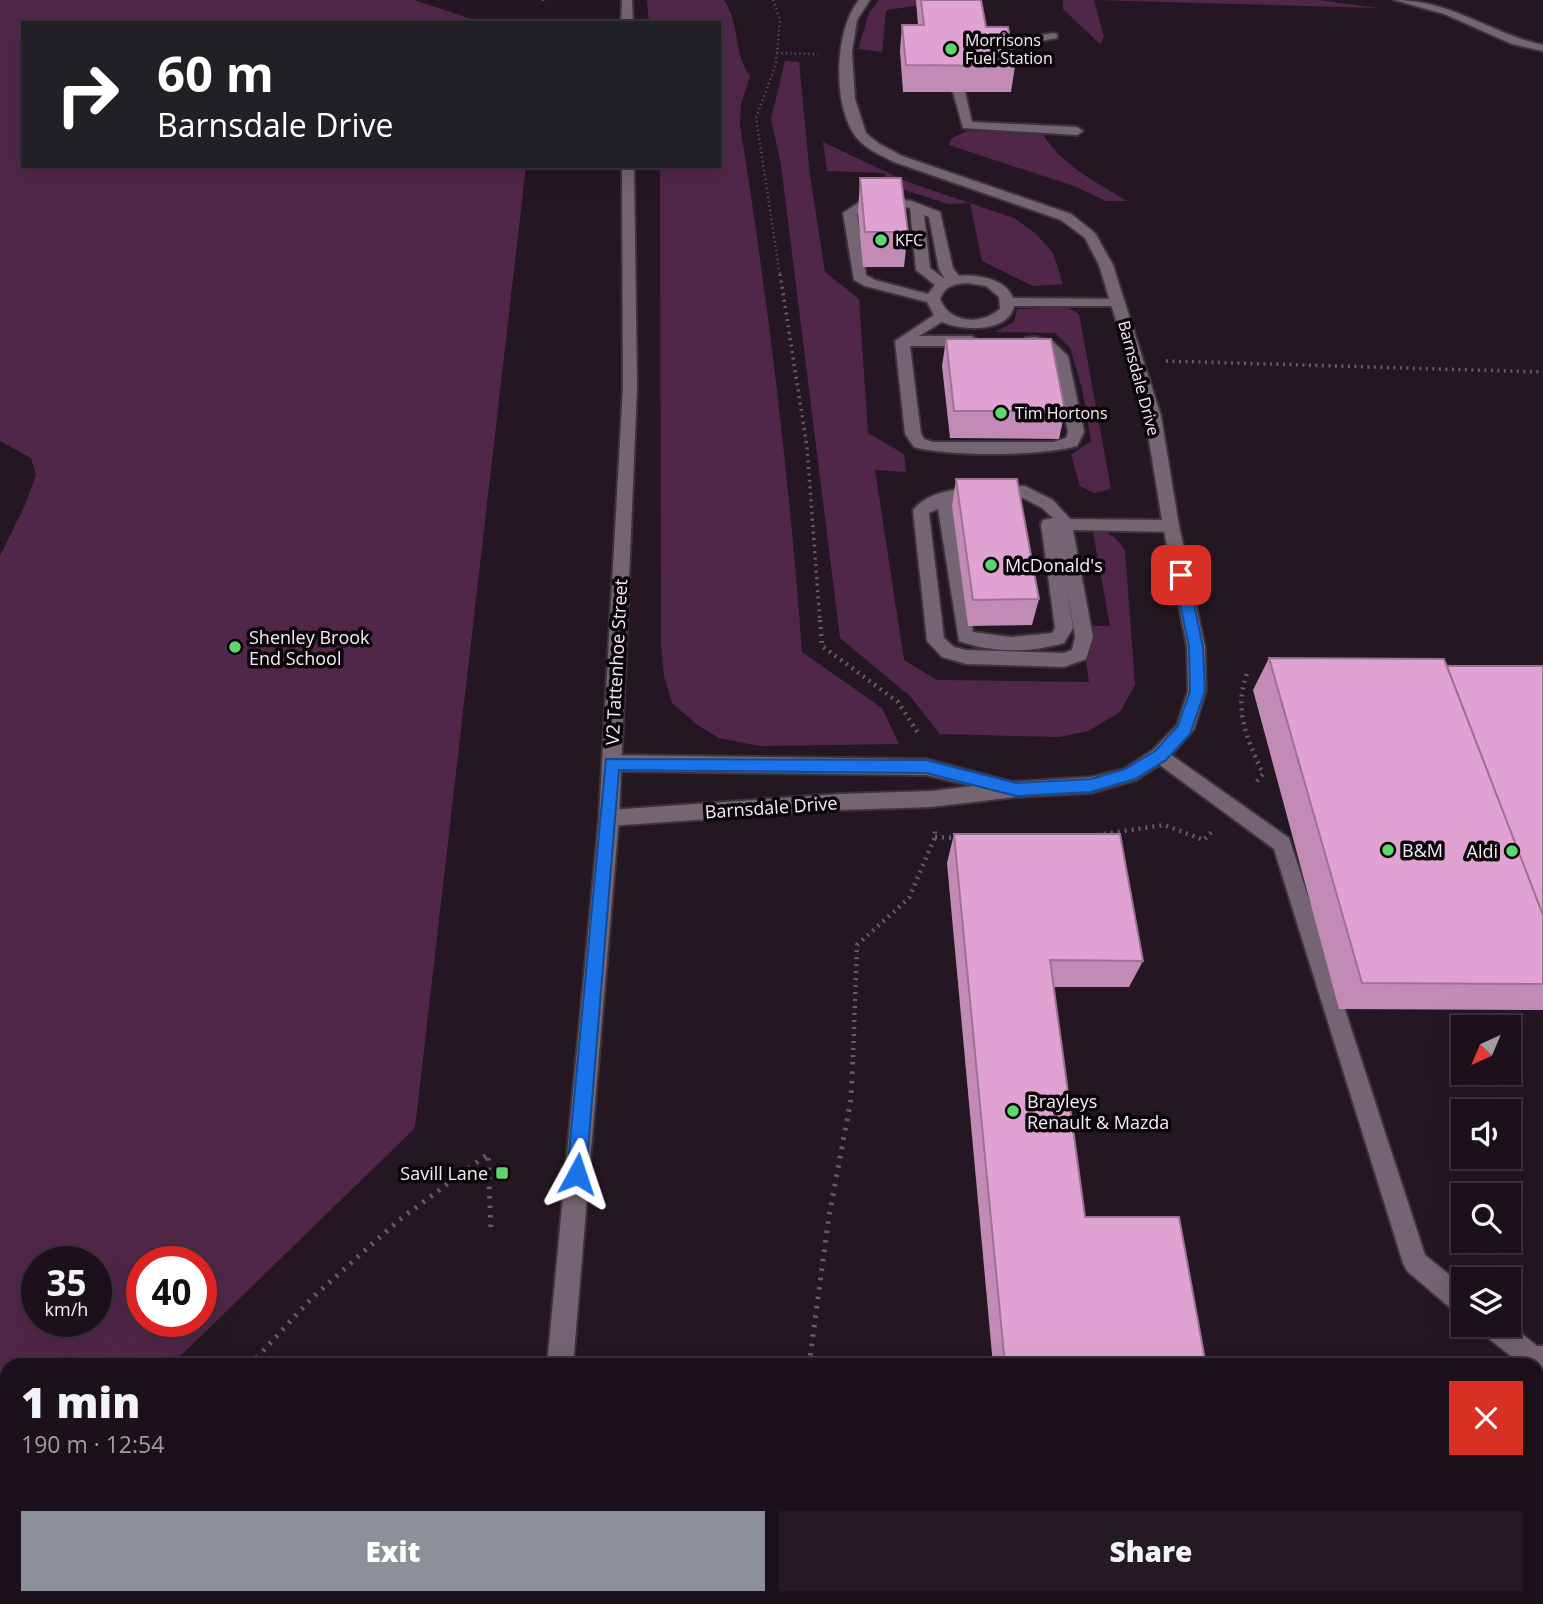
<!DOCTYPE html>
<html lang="en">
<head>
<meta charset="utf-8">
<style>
	:root { --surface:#1c111a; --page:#251a23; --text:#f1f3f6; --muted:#a09da2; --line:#3a3139; --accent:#8c9099 }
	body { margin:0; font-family:"Open Sans",sans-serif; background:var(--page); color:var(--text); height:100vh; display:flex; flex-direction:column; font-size:26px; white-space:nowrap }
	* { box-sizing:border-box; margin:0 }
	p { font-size:23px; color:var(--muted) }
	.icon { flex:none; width:38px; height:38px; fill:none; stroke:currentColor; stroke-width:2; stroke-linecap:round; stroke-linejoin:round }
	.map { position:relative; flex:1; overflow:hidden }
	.side { position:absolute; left:0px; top:1358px; width:1544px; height:247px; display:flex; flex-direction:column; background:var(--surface); border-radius:21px 21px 0 0; box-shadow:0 7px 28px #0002,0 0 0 2px var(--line) }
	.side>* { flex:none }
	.guide { position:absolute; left:21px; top:21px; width:700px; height:147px; border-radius:0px; box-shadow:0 7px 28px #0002,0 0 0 2px var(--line); background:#202124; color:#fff; overflow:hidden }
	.needle { width:46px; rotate:224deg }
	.tools { position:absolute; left:1451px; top:1015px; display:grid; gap:14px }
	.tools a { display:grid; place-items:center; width:70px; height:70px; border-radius:0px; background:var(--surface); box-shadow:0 7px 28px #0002,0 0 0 2px var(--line); font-size:35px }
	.speed { position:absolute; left:21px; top:1246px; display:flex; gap:14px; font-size:35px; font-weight:700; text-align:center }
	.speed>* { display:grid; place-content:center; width:91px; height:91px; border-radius:50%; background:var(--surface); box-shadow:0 7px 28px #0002,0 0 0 2px var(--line); line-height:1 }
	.speed small { font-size:18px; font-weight:400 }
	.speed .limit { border:10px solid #d22; background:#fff; color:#111 }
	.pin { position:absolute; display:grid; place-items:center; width:60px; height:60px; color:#fff; margin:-30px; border-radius:14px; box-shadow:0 4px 10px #0006 }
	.me { position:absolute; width:77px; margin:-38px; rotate:5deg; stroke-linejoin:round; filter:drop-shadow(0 0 5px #0008) }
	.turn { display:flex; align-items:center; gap:24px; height:147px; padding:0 21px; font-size:32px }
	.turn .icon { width:91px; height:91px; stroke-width:2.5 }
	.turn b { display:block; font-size:49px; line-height:60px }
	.round { display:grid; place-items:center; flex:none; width:74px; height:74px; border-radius:0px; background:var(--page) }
	.headline { display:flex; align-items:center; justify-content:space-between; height:119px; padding:0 21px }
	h1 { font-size:42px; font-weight:800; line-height:52px }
	.action { display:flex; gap:14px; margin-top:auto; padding:14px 21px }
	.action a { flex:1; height:80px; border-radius:0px; background:var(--accent); color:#fff; font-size:28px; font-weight:800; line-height:80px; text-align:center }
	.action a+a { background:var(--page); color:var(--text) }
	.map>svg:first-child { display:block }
</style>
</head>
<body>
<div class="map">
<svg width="1543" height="1604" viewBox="0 0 1543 1604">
	<rect width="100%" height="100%" fill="#251722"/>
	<path fill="#512749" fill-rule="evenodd" d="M 0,0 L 414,0 L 484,23 L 23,23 L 23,166 L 526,166 L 415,1128 L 171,1365 L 7,1365 L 7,1524 L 0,1530 L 0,556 L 25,505 L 36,475 L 31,458 L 0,441 ZM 37,1262 L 96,1262 L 96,1321 L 37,1321 ZM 142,1262 L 201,1262 L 201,1321 L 142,1321 Z
		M 647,0 L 724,0 C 740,23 733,53 750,76 L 741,104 L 740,125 C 768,300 789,475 802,652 L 882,708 L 899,744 L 759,746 L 719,738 L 696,724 L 672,703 L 664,676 L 661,645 L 660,166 L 719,166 L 719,23 L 649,23 Z
		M 879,0 L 959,0 L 886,10 L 882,52 L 858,49 L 869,13 Z
		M 1063,0 L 1318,0 L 1378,8 L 1094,0 L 1104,37 L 1100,44 L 1063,9 Z
		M 785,61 L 799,62 L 810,176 L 825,272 L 859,299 L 868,433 L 904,454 L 906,472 L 875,470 L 904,660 L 937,680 L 1089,682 L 1085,654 L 1087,626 L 1110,626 L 1092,527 C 1108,532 1117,536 1125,551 L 1135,685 L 1120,712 L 1088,731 L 1060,737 L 940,734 L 909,695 L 840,638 L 781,165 L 771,119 Z
		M 967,131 L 1042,133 C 1061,165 1096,182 1127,201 L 1106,201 L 1074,186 L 949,145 L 952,138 Z
		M 823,142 L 905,181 L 1014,218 L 1035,233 L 1053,253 L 1063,284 L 1033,286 L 982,261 L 970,203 L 948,204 L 886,184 L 885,173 L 827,171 Z
		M 1067,307 L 1079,314 L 1111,489 L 1094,493 L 1080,486 L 1071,455 L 1091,441 L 1082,388 L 1070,348 L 1055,333 L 995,332 L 1014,322 L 1017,309 Z"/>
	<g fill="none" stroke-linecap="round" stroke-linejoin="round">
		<defs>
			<path id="service" d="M 1053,33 L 1057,34 L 1057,38 L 986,51 L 980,48 L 986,45 Z
				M 959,88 L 965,92 L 972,122 L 1077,127 L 1083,131 L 1077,135 L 963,128 L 953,92 Z
				M 882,197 L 912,201 L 940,212 L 953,268 L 959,276 C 977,274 1006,279 1013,298 L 1123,299 L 1125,302 L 1118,306 L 1014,306 C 1009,333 961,331 942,322 L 919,336 L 972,336 L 979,341 L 972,346 L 910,346 L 921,434 L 924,439 L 933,442 L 1053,442 L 1066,438 L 1068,432 L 1054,357 L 1042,348 L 1025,344 L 1023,341 L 1025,338 L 1035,337 L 1052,341 L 1068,356 L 1084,432 L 1077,446 C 1041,456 950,457 914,447 L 905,434 L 895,341 L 934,315 L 927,302 L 865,286 L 854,280 L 843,213 L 861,201 ZM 890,204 L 910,208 L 916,270 L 935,285 L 928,294 L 875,280 L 866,275 L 857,214 L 870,207 ZM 924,215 L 929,217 L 939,269 L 945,279 L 930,268 ZM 967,283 L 986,286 L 999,297 L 1000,309 C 981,325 950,324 940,299 C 945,286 954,284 967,283 Z
				M 1025,486 L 1053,500 L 1070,519 L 1171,520 L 1179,526 L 1171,532 L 1073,530 L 1093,637 L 1086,659 L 1064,667 L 966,664 L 942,657 L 927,641 L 913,510 C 933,483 994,487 1025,486 ZM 1023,498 L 1042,508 L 1053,518 L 1043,520 L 1041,524 L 1055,628 L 1052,633 L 1011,637 L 973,632 L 953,502 ZM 938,509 L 959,641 C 992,653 1030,653 1064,643 L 1073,628 L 1066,582 L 1075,637 L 1072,650 L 1063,653 L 966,650 L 954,647 L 944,638 L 929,513 Z
				M 1160,747 L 1289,838 L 1425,1255 L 1463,1286 L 1463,1314 L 1454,1311 L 1407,1271 L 1403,1263 L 1274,849 L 1153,760 L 1151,755 L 1153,750 Z
				M 1508,1323 L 1537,1346 L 1543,1346 L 1543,1370 L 1536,1370 L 1536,1365 L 1522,1365 L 1483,1334 L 1480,1325 L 1508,1325 Z"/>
			<path id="minor" d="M 859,0 L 870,0 L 857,20 L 852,52 L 855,99 L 866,133 L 878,143 L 902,156 L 1071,214 L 1095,233 L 1113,265 L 1161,416 L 1179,526 L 1205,647 L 1206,691 L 1194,729 L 1167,760 L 1136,780 L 1091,793 L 1016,797 L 931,807 L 839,810 L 609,826 L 602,824 L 599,818 L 602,812 L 609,810 L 839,794 L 931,791 L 973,786 L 926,775 L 611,771 L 604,768 L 602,763 L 604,758 L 611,755 L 926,759 L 1012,782 L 1091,777 L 1124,769 L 1153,750 L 1177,725 L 1188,691 L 1187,647 L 1163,526 L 1145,416 L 1099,265 L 1085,238 L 1061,220 L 894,162 C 881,155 867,150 857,138 C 832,108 834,30 859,0 Z
				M 1394,0 C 1452,0 1489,33 1543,45 L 1543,51 L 1512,44 L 1444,14 Z"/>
			<path id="tertiary" d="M 622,0 L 632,0 L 633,23 L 621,23 Z
				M 622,166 L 634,166 L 637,387 L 619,818 L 573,1365 L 547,1365 L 599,818 L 623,387 Z
				M 525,1598 L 553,1598 L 552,1604 L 524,1604 Z"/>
		</defs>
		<use href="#service" stroke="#3d333a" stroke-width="4"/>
		<use href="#minor" stroke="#3d333a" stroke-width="4"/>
		<use href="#tertiary" stroke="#3d333a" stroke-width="4"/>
		<path stroke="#685b65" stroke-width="2.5" stroke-dasharray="1 3.5" stroke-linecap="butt" d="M 543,0 L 545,3
			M 773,0 L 780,20 L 776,64 L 756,118 L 780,276
			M 777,53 L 818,54"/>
		<path stroke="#685b65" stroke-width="3.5" stroke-dasharray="2 4.5" stroke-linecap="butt" d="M 780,274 L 807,447 L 820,622
			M 1166,361 L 1543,372"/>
		<path stroke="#685b65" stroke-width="4.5" stroke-dasharray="2 5" stroke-linecap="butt" d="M 820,620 L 822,646 L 898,702 L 920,736
			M 1247,674 C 1233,710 1248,741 1263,774 L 1254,785
			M 1097,835 L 1164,825 L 1204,840 L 1213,830
			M 935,837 L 959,838
			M 853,1057 L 857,945 L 909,898 L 935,837 L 935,831"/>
		<path stroke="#685b65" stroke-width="5" stroke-dasharray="2.5 7" stroke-linecap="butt" d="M 250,1365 L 311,1299 L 399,1220 L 488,1154 L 491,1232
			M 809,1365 L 829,1216 L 851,1099 L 853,1055
			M 814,1598 L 814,1604
			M 22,1604 L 28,1598"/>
		<use href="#service" fill="#756471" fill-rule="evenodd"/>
		<use href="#minor" fill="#756471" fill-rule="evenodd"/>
		<use href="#tertiary" fill="#756471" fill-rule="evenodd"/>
	</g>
	<path fill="#c18bb5" d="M 916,0 L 981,0 L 986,27 L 1015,66 L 1011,92 L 903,92 L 900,51 L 902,25 L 918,25 Z
		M 860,178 L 908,232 L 904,267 L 863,267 L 858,213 Z
		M 946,339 L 1065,411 L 1059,439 L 950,438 L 942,366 Z
		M 956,479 L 1039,599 L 1032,625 L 968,626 L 952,506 Z
		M 1269,658 L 1447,666 L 1543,667 L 1543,1010 L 1339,1009 L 1253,690 Z
		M 954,834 L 1143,961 L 1129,987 L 1053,987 L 1085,1217 L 1206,1365 L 993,1365 L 947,863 Z"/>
	<path fill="#e0a2d3" stroke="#9d7194" stroke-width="2" d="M 921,0 L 981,0 L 986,27 L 1008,27 L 1015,66 L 906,65 L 902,25 L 924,25 Z
		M 860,178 L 901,178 L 908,232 L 865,232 Z
		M 946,339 L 1051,339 L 1065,411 L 954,411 Z
		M 956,479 L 1017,479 L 1039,599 L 973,600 Z
		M 1269,658 L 1444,659 L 1543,915 L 1543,984 L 1362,983 Z
		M 1447,666 L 1543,666 L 1543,915 Z
		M 954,834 L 1120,834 L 1143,961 L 1050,960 L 1085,1217 L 1179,1217 L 1206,1365 L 1005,1365 Z"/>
	<path fill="#1a73e8" stroke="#114b97" stroke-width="2" d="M 1181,569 L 1188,575 L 1203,647 L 1205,691 L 1190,734 L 1166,760 L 1135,779 L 1091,792 L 1016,796 L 926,773 L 619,770 L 586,1174 L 584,1180 L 577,1183 L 570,1180 L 567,1174 L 606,759 L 926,760 L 1016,783 L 1091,779 L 1125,769 L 1155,751 L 1178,726 L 1190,691 L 1189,647 L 1174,575 Z"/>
	<g fill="#5fd56b" stroke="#0a0509" stroke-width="2.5">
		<circle cx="951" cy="49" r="7"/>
		<circle cx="881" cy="240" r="7"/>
		<circle cx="1001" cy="413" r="7"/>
		<circle cx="991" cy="565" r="7"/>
		<circle cx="235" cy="647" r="7"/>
		<circle cx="1388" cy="850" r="7"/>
		<circle cx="1512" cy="851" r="7"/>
		<circle cx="1013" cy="1111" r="7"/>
		<rect x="495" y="1166" width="14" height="14" rx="3.5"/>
	</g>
	<g text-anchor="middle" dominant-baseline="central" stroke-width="7" stroke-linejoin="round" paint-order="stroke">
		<g font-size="16" fill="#f7edf5" stroke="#0a0509" text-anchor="start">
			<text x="965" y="40">Morrisons<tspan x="965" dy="18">Fuel Station</tspan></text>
			<text x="895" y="240">KFC</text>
			<text x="1015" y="413">Tim Hortons</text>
		</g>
		<g font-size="16" fill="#f7edf5" stroke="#0a0509">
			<text transform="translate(1139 378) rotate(75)">Barnsdale Drive</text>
		</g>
		<g font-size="18" fill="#f7edf5" stroke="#0a0509" text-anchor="start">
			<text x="1005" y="565">McDonald's</text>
			<text x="249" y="637">Shenley Brook<tspan x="249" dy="21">End School</tspan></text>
			<text x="1402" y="850">B&amp;M</text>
			<text x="1498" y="851" text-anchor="end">Aldi</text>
			<text x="1027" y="1101">Brayleys<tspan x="1027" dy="21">Renault &amp; Mazda</tspan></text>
			<text x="488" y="1173" text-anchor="end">Savill Lane</text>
		</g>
		<g font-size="18" fill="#f7edf5" stroke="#0a0509">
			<text transform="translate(616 662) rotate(-87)">V2 Tattenhoe Street</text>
			<text transform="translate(771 807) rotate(-4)">Barnsdale Drive</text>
		</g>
	</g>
</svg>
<div class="tools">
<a><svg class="needle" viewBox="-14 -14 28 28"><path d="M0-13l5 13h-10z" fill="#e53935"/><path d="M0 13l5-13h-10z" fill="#a09da2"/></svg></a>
<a><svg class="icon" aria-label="sound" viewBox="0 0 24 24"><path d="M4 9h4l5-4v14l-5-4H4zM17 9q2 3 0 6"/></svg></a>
<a><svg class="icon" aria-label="search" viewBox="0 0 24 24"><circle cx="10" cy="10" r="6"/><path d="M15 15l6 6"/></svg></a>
<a><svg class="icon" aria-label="layers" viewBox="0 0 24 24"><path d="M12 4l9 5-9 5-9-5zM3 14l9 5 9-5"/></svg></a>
</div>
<div class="speed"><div>35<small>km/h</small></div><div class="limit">40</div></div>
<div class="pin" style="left:1181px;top:575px;background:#d93025"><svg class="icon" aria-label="arrive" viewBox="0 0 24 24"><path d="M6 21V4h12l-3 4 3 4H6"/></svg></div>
<svg class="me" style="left:577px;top:1174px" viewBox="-20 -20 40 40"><path d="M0-17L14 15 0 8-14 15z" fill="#1a73e8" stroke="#fff" stroke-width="4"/></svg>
<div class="guide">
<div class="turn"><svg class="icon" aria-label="right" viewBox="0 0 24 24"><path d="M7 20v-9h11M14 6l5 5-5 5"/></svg><div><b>60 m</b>Barnsdale Drive</div></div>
</div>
<section class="side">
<div class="headline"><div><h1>1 min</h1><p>190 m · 12:54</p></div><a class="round" style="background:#d93025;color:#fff"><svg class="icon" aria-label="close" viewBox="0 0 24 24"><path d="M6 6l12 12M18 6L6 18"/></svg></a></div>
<div class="action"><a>Exit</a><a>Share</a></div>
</section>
</div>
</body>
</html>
